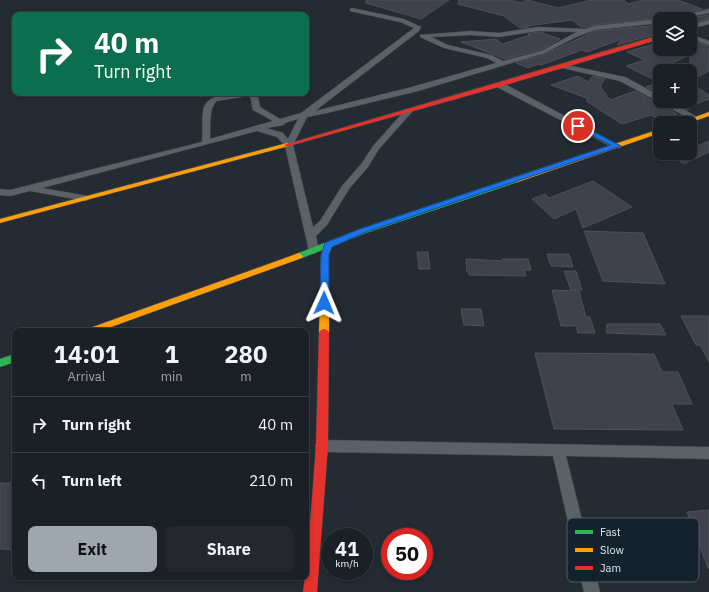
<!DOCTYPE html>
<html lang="en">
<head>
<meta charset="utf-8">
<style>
	:root { --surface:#1b2026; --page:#24282e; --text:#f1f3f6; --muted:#a0a3a7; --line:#393e43; --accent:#9ea6af }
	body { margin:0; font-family:"IBM Plex Sans",sans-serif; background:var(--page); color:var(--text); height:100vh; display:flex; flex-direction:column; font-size:15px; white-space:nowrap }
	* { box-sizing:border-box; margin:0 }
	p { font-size:13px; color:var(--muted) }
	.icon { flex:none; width:22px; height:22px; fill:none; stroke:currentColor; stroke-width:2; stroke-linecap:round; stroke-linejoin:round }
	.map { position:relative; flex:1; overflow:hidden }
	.sheet { position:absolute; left:12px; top:328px; width:297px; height:252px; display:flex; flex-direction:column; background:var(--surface); border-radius:8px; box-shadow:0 2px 6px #0003,0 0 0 1px var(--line) }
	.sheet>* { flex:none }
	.hud { position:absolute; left:12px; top:12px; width:297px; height:84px; border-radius:8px; box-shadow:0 2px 6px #0003,0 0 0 1px var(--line); background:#0b6e4f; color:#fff; overflow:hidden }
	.controls { position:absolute; left:653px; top:12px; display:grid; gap:8px }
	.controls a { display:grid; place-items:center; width:44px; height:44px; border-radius:8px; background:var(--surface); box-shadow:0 2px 6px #0003,0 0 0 1px var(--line); font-size:20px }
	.speed { position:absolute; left:321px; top:528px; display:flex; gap:8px; font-size:20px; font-weight:700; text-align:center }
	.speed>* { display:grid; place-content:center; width:52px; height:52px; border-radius:50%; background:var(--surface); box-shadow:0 2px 6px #0003,0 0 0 1px var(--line); line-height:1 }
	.speed small { font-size:10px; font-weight:400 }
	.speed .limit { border:6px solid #d22; background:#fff; color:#111 }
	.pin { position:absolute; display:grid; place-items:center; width:34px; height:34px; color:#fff; margin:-17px; border:2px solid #fff; border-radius:50%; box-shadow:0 1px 4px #0007 }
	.me { position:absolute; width:44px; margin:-22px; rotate:1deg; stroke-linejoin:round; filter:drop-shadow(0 0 3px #0008) }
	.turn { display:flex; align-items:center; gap:14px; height:84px; padding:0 16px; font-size:18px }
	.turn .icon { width:52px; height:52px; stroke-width:2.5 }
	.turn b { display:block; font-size:28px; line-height:34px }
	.eta { display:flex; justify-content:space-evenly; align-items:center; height:68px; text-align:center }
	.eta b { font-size:24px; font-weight:700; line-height:28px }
	.action { display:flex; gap:8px; margin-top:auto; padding:8px 16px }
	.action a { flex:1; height:46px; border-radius:8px; background:var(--accent); color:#111; font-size:16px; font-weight:700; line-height:46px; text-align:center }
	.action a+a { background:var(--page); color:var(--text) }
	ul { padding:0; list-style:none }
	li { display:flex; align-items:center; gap:12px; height:56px; padding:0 16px; border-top:1px solid var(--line) }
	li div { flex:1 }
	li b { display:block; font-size:15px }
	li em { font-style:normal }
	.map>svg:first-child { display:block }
</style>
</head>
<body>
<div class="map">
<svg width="709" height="592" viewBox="0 0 709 592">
	<rect width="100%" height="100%" fill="#242b32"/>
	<path fill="#3f414d" stroke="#4e5057" d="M 366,0 L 449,0 L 421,19 L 366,3 Z
		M 459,0 L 509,0 L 521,3 L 527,0 L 558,8 L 591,0 L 624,0 L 628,4 L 643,0 L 678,0 L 702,9 L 690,12 L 665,12 L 665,19 L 660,18 L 594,25 L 585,27 L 581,27 L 572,20 L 527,26 L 529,27 L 520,28 L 504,16 L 458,4 Z
		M 709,15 L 709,19 L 690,23 L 690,18 Z
		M 660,25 L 660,33 L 617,45 L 622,39 L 587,52 L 582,50 L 541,65 L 538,64 L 528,68 L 516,63 L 545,54 L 595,31 Z
		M 538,32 L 543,33 L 560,39 L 540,50 L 505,59 L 461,42 L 496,39 L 502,44 L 530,35 L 528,34 Z
		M 660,42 L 660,49 L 690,49 L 690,45 L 698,42 L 709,46 L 709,71 L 690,81 L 690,55 L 672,63 L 660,71 L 660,94 L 646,87 L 659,82 L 626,66 L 645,60 L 627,52 Z
		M 578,76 L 588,82 L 593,76 L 605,79 L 600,86 L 610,100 L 635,91 L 677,114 L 661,121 L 651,115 L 622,124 L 586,101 L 589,99 L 551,85 Z
		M 690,83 L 709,95 L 709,99 L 690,106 L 693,107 L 687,110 L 672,101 L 690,101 Z
		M 709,141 L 709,152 L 684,164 L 672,156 L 680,153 L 690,153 L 690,149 Z
		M 593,181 L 632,207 L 583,228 L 576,209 L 554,219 L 532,199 L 545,194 L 549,198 Z
		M 584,231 L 643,233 L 665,284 L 603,281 Z
		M 417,252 L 428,252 L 430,269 L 419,269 Z
		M 547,254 L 569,254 L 573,267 L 551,266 Z
		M 466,259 L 502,261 L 502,259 L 528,259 L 531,270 L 524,270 L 526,276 L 469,275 L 469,272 L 467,272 Z
		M 564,271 L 576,271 L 582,290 L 571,290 Z
		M 552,290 L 579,291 L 586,317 L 590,317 L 595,333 L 578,333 L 576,326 L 561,326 Z
		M 461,309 L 481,309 L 484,326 L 464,325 Z
		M 681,316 L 709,316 L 709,362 L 700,345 L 696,345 Z
		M 607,324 L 660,324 L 666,335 L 606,333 Z
		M 535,353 L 654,354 L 662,372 L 678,372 L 692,404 L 672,404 L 683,430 L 554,429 Z
		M 0,483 L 15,483 L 15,550 L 0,549 Z
		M 709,510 L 709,568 L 708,568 L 687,512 Z"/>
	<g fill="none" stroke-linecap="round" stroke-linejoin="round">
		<defs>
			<path id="street" d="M 352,8 L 404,19 L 421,27 L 419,31 L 315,111 L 412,87 L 496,63 L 487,58 L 444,48 L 420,37 L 420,35 L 471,31 L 499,33 L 538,27 L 585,29 L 594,26 L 660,19 L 660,23 L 595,30 L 576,37 L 545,53 L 418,91 L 327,113 L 307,117 L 293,145 L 313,227 L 320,221 L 342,186 L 362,163 L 373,146 L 406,109 L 409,109 L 413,111 L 379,149 L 368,167 L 349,189 L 327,225 L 316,236 L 319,251 L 314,254 L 309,251 L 285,146 L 277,137 L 257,131 L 42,188 L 88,196 L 90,198 L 88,200 L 85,201 L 30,191 L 10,196 L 0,195 L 0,189 L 10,190 L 202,142 C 203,131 201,117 204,107 C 210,91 241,93 255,93 L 258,96 L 260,107 L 280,119 L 301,113 L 414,28 L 400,22 L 350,11 L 350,9 ZM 538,31 L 577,32 L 541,51 L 503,61 L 491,55 L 448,45 L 431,37 L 471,35 L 499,37 ZM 250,96 L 253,110 L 273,121 L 210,139 C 211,128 208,108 217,101 ZM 298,119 L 288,139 L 283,133 L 266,128 L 284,125 L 285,123 Z
				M 709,9 L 709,13 L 679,19 L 667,19 Z
				M 709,20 L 709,24 L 690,29 L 690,25 Z
				M 690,34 L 709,41 L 709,45 L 690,38 Z
				M 562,64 L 625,77 L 660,96 L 660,101 L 669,101 L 699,118 L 695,120 L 692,120 L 620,81 L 562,68 Z
				M 497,83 L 503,83 L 621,146 L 620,148 L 614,148 L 497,87 Z
				M 322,440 L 709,447 L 709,459 L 566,456 L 600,592 L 584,592 L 553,456 L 322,452 L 317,450 L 315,446 L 317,442 Z"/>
			<path id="fast" d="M 512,178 L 515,178 L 519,180 L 518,182 L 366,233 L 302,258 L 296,258 L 295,256 L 296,254 L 360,229 Z
				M 15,354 L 15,362 L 0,367 L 0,359 Z"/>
			<path id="slow" d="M 709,112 L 709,116 L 689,123 L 679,123 Z
				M 660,129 L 660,133 L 518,182 L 515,182 L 511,180 L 512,178 Z
				M 287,143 L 289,144 L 289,146 L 0,223 L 0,219 Z
				M 328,242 L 332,245 L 329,255 L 329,332 L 327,334 L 321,334 L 319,332 L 321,255 L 324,245 Z
				M 299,253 L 303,256 L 302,258 L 100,331 L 85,331 L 87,329 Z"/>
			<path id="jam" d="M 660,35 L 660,39 L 502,86 L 289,146 L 287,147 L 284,145 Z
				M 324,329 L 327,330 L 329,332 L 328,446 L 317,592 L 303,592 L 305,577 L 306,577 L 316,446 L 319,332 L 321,330 Z"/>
		</defs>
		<use href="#street" stroke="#40474c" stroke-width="1"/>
		<use href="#fast" stroke="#40474c" stroke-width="1"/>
		<use href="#slow" stroke="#40474c" stroke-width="1"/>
		<use href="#jam" stroke="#40474c" stroke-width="1"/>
		<use href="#street" fill="#5b6167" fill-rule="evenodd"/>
		<use href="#fast" fill="#30b455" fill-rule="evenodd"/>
		<use href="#slow" fill="#ff9f0a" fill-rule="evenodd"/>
		<use href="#jam" fill="#e5322d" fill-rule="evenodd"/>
	</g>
	<path fill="#1a73e8" stroke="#114b97" d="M 578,124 L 621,146 L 366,232 L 332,247 L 329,255 L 329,303 L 324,306 L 321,305 L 320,303 L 321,255 L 325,243 L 360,229 L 611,145 L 575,127 L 574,126 Z"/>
	<rect x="567" y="518" width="132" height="64" rx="6" fill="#14222e" stroke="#515e69" stroke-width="1"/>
	<rect x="575" y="530" width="18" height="4" fill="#30b455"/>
	<rect x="575" y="548" width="18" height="4" fill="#ff9f0a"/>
	<rect x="575" y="566" width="18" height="4" fill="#e5322d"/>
	<g font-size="11" fill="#e0e9f2">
		<text x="600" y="536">Fast</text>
		<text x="600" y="554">Slow</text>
		<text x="600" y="572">Jam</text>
	</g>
</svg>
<div class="controls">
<a><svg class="icon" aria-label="layers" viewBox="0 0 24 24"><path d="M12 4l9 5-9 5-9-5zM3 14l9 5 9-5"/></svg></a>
<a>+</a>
<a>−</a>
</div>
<div class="speed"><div>41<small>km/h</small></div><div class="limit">50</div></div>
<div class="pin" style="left:578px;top:126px;background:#d93025"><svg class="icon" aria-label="arrive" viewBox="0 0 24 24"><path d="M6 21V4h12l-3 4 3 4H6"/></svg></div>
<svg class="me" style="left:324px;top:303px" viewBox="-20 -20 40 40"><path d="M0-17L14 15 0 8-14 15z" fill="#1a73e8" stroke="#fff" stroke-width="4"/></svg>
<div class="hud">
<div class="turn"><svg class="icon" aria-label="right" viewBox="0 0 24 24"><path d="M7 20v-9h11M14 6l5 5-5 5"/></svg><div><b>40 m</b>Turn right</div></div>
</div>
<section class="sheet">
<div class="eta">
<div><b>14:01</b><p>Arrival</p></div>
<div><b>1</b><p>min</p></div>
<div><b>280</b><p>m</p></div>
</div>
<ul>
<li><svg class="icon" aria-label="right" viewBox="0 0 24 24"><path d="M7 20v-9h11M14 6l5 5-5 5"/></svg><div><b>Turn right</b></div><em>40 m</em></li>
<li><svg class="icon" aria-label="left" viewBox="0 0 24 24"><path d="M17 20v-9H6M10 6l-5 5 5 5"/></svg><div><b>Turn left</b></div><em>210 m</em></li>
</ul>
<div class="action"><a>Exit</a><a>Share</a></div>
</section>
</div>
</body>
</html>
